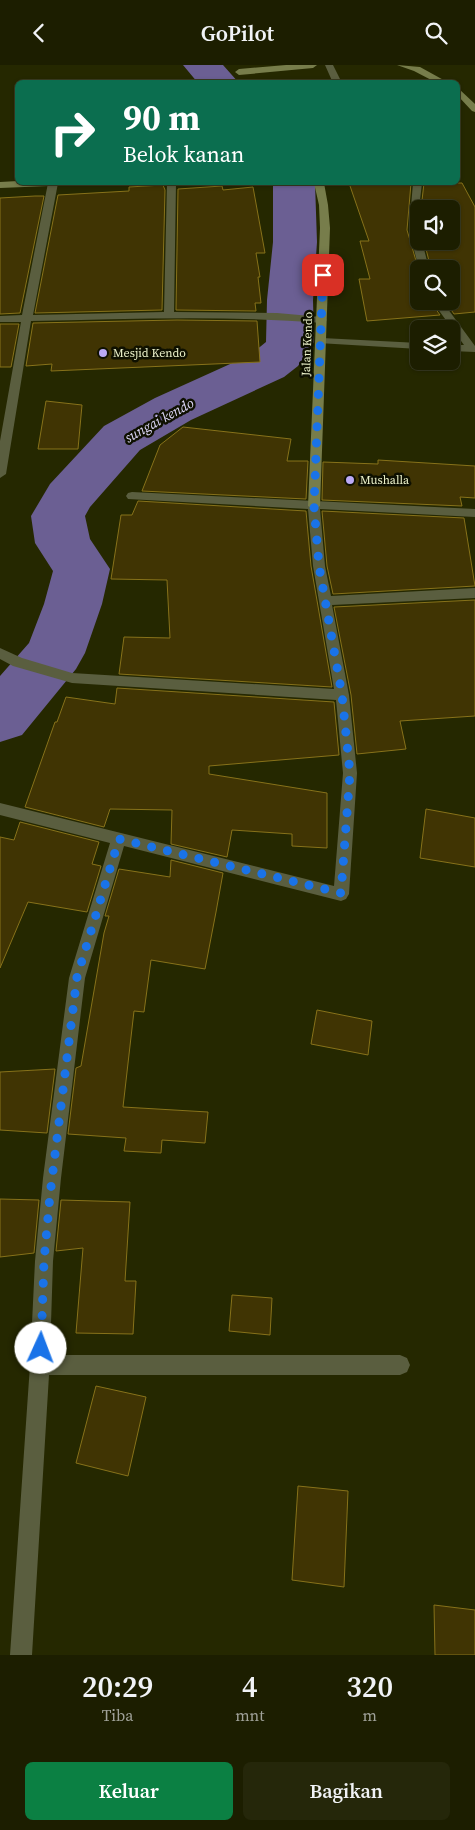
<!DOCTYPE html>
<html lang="id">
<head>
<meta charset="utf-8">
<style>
	:root { --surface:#1c1e00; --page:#25270a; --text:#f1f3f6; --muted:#a0a299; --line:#3a3c22; --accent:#0b8043 }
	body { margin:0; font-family:"Source Serif 4",serif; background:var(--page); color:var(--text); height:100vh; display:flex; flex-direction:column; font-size:19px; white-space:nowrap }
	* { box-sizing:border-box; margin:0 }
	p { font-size:16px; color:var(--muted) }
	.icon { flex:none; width:28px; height:28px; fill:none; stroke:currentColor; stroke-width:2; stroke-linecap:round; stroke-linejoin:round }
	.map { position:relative; height:1590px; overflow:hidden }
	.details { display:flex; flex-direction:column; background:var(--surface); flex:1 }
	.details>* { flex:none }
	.guide { position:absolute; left:15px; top:15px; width:445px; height:105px; border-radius:8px; box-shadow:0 1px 4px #0004,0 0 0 1px var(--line); background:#0b6e4f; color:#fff; overflow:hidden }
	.buttons { position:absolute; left:410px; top:135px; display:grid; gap:10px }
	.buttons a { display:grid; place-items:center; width:50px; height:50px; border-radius:8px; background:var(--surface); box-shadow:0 1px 4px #0004,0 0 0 1px var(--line); font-size:25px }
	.pin { position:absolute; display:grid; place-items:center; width:42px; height:42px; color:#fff; margin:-21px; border-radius:10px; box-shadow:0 2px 8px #0006 }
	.me { position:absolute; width:55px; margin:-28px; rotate:2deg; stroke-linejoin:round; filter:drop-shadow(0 0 4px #0008) }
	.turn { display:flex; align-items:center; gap:18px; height:105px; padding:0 25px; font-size:22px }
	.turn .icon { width:65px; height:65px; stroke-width:2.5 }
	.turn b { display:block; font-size:35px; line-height:42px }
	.eta { display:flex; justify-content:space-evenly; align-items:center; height:85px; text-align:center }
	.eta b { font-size:30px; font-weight:600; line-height:35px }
	.cta { display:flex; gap:10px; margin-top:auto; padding:10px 25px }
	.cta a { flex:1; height:58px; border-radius:8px; background:var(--accent); color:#fff; font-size:20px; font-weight:600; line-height:58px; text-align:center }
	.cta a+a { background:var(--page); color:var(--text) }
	header { display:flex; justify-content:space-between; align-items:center; height:65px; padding:0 25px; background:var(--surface); font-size:22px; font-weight:600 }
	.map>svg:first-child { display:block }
</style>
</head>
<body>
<header><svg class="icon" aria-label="back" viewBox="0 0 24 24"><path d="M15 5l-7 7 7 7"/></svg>GoPilot<svg class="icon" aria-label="search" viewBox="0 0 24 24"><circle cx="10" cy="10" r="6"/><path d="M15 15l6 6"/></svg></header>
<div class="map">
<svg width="475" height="1590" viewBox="0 0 475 1590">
	<rect width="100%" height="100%" fill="#252800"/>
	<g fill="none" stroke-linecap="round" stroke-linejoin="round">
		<path fill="#6b5f93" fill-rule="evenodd" d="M 183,0 L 223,0 L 239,18 L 198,18 Z
			M 273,118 L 315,118 L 317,177 L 313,235 L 314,277 L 298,301 L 284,312 L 191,355 L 140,385 L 90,442 L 85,451 L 90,474 L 110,504 L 102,539 L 85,588 L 76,604 L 22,670 L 0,677 L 0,611 L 29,578 L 44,539 L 53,506 L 35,478 L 31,451 L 50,419 L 104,361 L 155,333 L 250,290 L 266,277 L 267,235 L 273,177 Z"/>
	</g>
	<path fill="#403403" stroke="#87721a" d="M 349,118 L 411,118 L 407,165 L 419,206 L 419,236 L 430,236 L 440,250 L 367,256 L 359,214 L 370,214 L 360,176 L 369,176 Z
		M 424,118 L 462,118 L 475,142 L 475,247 L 454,249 L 445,236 L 451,236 L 451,204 L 431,204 L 424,176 L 451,176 L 451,144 L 421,144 Z
		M 163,120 L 165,125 L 162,245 L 35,248 L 58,130 L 129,126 L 129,122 Z
		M 222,121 L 223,125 L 253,122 L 265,188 L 256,188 L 260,212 L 258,212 L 261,238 L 255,238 L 256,246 L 176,245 L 178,124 Z
		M 35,131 L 44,131 L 20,248 L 0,249 L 0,133 Z
		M 177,255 L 257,256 L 260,297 L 51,306 L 52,299 L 26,301 L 33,258 Z
		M 0,259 L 19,259 L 11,302 L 0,302 Z
		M 46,336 L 82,340 L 78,384 L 38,384 Z
		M 183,362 L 291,374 L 287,396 L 308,396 L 306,434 L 142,426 L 160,380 Z
		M 378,395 L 475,401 L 475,433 L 460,432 L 462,441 L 322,435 L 323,397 L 378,399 Z
		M 138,436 L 306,446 L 311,501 L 332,622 L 119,609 L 124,572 L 170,573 L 167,515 L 111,514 L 121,450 L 132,450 Z
		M 322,446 L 464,453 L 475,521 L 333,529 L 327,501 Z
		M 475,535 L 475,651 L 400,656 L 406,684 L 357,689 L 351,630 L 334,542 Z
		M 117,623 L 334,637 L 339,690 L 209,701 L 209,709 L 327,728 L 327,783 L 292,781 L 292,769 L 232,765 L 227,792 L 171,779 L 172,745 L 110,744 L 104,762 L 25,742 L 55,657 L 57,657 L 66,632 L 115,639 Z
		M 426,744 L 475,753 L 475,802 L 420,793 Z
		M 20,757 L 99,777 L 92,799 L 101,801 L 87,847 L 28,837 L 0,903 L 0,772 L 14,775 Z
		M 171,795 L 223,808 L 216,847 L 205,904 L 151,895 L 144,947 L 134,946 L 123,1042 L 208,1047 L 205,1078 L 162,1075 L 161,1088 L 124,1086 L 126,1073 L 68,1069 L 76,1003 L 81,1001 L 104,868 L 109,851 L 105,851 L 119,804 L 170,812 Z
		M 317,945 L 372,956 L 368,990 L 311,979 Z
		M 55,1004 L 47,1068 L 0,1065 L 0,1007 Z
		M 0,1134 L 39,1135 L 34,1188 L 0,1192 Z
		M 61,1135 L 130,1137 L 125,1216 L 136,1216 L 133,1269 L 76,1268 L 83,1183 L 56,1186 Z
		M 232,1230 L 272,1233 L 270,1270 L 229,1266 Z
		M 96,1321 L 146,1332 L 128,1411 L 76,1398 Z
		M 298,1421 L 348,1426 L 344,1522 L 292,1515 Z
		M 434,1540 L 475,1545 L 475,1590 L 435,1590 Z"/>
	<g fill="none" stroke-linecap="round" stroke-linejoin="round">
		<path fill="#5a5e3f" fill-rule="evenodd" d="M 325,0 L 333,0 L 342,18 L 333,18 Z
			M 48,118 L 58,118 L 33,250 L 164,247 L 167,118 L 176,118 L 174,247 L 277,248 L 322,252 L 327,255 L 322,258 C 225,250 128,254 31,256 L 6,409 L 0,413 L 0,376 L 21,257 L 0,257 L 0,251 L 22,250 Z
			M 413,118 L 422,118 L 419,144 L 419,176 L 422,176 L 429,204 L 419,204 L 409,165 Z
			M 432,236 L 442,236 L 475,281 L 475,287 L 451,286 L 451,280 L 464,280 Z
			M 322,273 L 419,278 L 419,284 L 318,278 L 317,276 Z
			M 132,427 L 475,444 L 475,452 L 320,444 L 325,501 L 331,531 L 475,523 L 475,533 L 332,540 L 349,630 L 357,708 L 349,829 L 346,834 L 341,836 L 124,781 L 85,913 L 61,1113 L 53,1196 L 50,1290 L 400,1290 L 407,1293 L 410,1300 L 407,1307 L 400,1310 L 49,1310 L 32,1590 L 10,1590 L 30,1300 L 35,1196 L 43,1113 L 69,913 L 110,778 L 0,750 L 0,738 L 334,821 L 343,708 L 336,635 L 72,618 L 13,601 L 0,594 L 0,583 L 22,593 L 72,608 L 334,624 L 313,501 L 308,444 L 128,434 L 126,431 L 128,428 Z"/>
		<path fill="#777d4b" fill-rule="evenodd" d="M 286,0 L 317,0 L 313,3 L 239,10 L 235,7 L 239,4 Z
			M 397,0 L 420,2 L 449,18 L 437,18 L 414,6 Z
			M 458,23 L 475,39 L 475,47 L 472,46 L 458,31 Z
			M 18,116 L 18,118 L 54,118 L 49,121 L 0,123 L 0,117 Z
			M 314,118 L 324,118 L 328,140 L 330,163 L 320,441 L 314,445 L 308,441 L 320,163 L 319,140 Z"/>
	</g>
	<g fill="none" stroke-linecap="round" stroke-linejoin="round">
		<path stroke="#1a73e8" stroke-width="9" stroke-dasharray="0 16.2" d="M 41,1283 L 44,1196 L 50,1130 L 77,912 L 119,774 L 341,828 L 350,708 L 342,630 L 319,501 L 314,441 L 323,210"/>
	</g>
	<g fill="#bbaaf6" stroke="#0e1000" stroke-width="2">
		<circle cx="103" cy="288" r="5"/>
		<circle cx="350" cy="415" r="5"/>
	</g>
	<g text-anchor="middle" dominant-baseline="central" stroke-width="5" stroke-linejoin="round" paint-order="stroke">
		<g font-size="12" fill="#edf3cb" stroke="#0e1000">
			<text transform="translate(307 279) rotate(-88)">Jalan Kendo</text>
		</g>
		<g font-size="12" fill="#edf3cb" stroke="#0e1000" text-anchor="start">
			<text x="113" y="288">Mesjid Kendo</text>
			<text x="360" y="415">Mushalla</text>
		</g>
		<g font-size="14" font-style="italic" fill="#e0dafb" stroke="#0e1000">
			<text transform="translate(159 355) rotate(-29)">sungai kendo</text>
		</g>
	</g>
</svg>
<div class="buttons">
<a><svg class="icon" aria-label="sound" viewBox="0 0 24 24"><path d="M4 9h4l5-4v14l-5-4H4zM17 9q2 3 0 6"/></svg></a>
<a><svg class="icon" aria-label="search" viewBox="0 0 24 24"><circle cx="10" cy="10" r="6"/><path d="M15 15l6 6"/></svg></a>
<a><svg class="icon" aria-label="layers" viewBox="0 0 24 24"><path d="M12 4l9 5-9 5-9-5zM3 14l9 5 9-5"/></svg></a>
</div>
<div class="pin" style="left:323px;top:210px;background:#d93025"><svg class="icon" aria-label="arrive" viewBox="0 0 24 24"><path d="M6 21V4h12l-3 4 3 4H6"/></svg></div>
<svg class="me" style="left:41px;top:1283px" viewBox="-20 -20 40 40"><circle r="19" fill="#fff"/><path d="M0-13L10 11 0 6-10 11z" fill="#1a73e8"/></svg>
<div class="guide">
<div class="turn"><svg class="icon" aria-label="right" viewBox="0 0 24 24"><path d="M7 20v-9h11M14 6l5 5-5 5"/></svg><div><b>90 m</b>Belok kanan</div></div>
</div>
</div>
<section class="details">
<div class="eta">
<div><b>20:29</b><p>Tiba</p></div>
<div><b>4</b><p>mnt</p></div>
<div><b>320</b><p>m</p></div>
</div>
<div class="cta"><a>Keluar</a><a>Bagikan</a></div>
</section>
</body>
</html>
